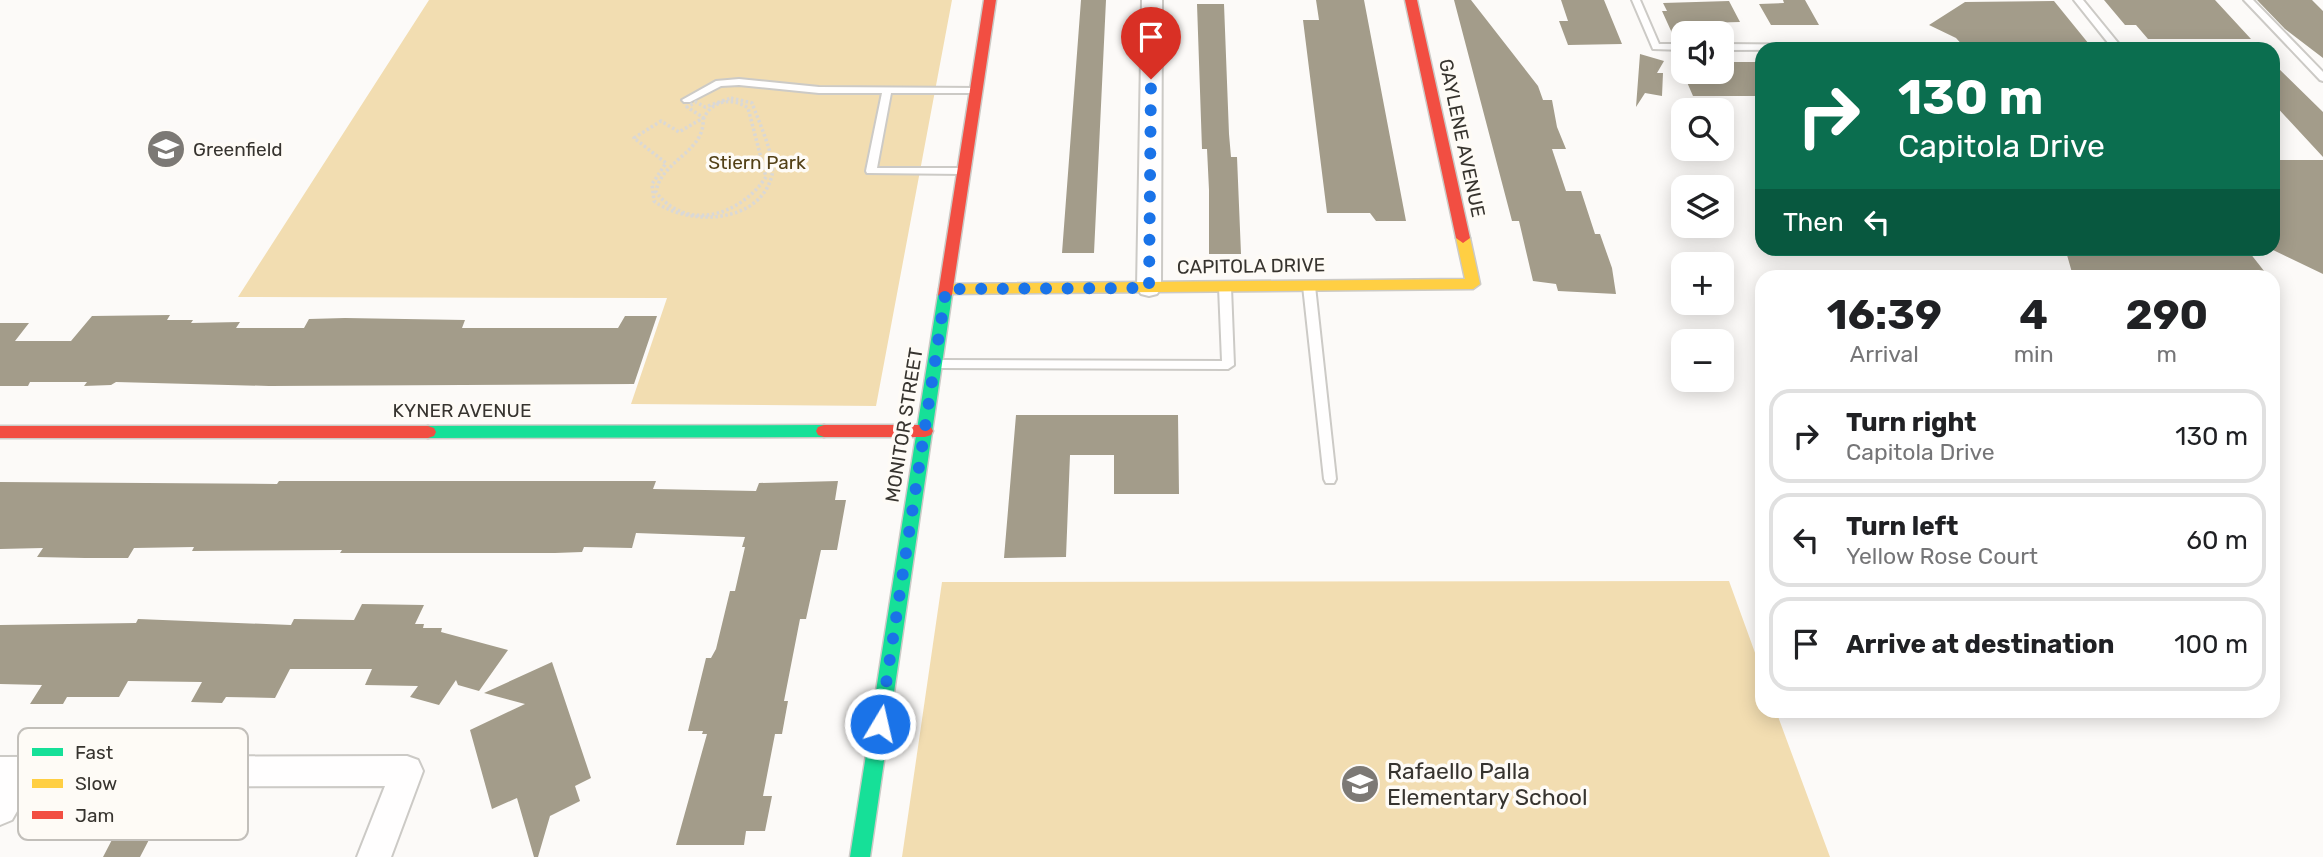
<!DOCTYPE html>
<html lang="en">
<head>
<meta charset="utf-8">
<style>
	:root { --surface:#fff; --page:#f2f2f2; --text:#202124; --muted:#757577; --line:#e0e0e0 }
	body { margin:0; font-family:Rubik,sans-serif; background:var(--page); color:var(--text); height:100vh; display:flex; flex-direction:column; font-size:26px; white-space:nowrap }
	* { box-sizing:border-box; margin:0 }
	p { font-size:23px; color:var(--muted) }
	.icon { flex:none; width:38px; height:38px; fill:none; stroke:currentColor; stroke-width:2; stroke-linecap:round; stroke-linejoin:round }
	.map { position:relative; flex:1; overflow:hidden }
	.sheet { position:absolute; left:1755px; top:270px; width:525px; height:448px; display:flex; flex-direction:column; background:var(--surface); border-radius:21px; box-shadow:0 4px 18px #0003 }
	.sheet>* { flex:none }
	.top-card { position:absolute; left:1755px; top:42px; width:525px; height:214px; border-radius:21px; box-shadow:0 4px 18px #0003; background:#0b6e4f; color:#fff; overflow:hidden }
	.buttons { position:absolute; left:1671px; top:21px; display:grid; gap:14px }
	.buttons a { display:grid; place-items:center; width:63px; height:63px; border-radius:14px; background:var(--surface); box-shadow:0 4px 18px #0003; font-size:35px }
	.pin { position:absolute; display:grid; place-items:center; width:60px; height:60px; color:#fff; margin:-72px -30px; border-radius:50% 50% 50% 0; rotate:-45deg; box-shadow:0 0 7px #0007 }
	.pin .icon { rotate:45deg }
	.me { position:absolute; width:77px; margin:-38px; rotate:9deg; stroke-linejoin:round; filter:drop-shadow(0 0 5px #0008) }
	.turn { display:flex; align-items:center; gap:24px; height:147px; padding:0 28px; font-size:32px }
	.turn .icon { width:91px; height:91px; stroke-width:2.5 }
	.turn b { display:block; font-size:49px; line-height:60px }
	.then { display:flex; align-items:center; height:66px; padding:0 28px; background:#0003; gap:14px; font-size:26px }
	.eta { display:flex; justify-content:space-evenly; align-items:center; height:119px; text-align:center }
	.eta b { font-size:42px; font-weight:700; line-height:49px }
	ul { padding:0; list-style:none }
	li { display:flex; align-items:center; gap:21px; height:94px; margin:0 14px 10px; padding:0 14px; border:4px solid var(--line); border-radius:21px }
	li div { flex:1 }
	li b { display:block; font-size:26px }
	li em { font-style:normal }
	.map>svg:first-child { display:block }
</style>
</head>
<body>
<div class="map">
<svg width="2323" height="857" viewBox="0 0 2323 857">
	<rect width="100%" height="100%" fill="#fcfaf8"/>
	<path fill="#f2ddb1" d="M 429,0 L 952,0 L 876,406 L 631,404 L 667,298 L 238,297 Z
		M 1729,581 L 1762,672 L 1762,710 L 1776,711 L 1830,857 L 902,857 L 942,582 Z"/>
	<path fill="#a39c8a" d="M 1081,0 L 1106,0 L 1094,253 L 1062,253 Z
		M 1316,0 L 1364,0 L 1406,221 L 1376,221 L 1370,213 L 1327,213 L 1303,20 L 1319,20 Z
		M 1454,0 L 1471,0 L 1538,86 L 1543,100 L 1552,100 L 1557,127 L 1566,149 L 1552,149 L 1566,191 L 1581,191 L 1595,234 L 1600,234 L 1612,268 L 1616,294 L 1558,291 L 1556,284 L 1533,281 L 1519,221 L 1512,221 Z
		M 1561,0 L 1604,0 L 1622,44 L 1568,45 L 1559,21 L 1568,21 Z
		M 1783,0 L 1805,0 L 1819,25 L 1771,25 L 1759,4 L 1784,3 Z
		M 2104,0 L 2215,0 L 2251,39 L 2148,39 L 2136,25 L 2125,25 Z
		M 2257,0 L 2312,0 L 2323,11 L 2323,58 L 2285,29 Z
		M 1729,1 L 1740,22 L 1702,23 L 1707,33 L 1672,33 L 1662,11 L 1667,11 L 1663,3 Z
		M 2054,1 L 2093,49 L 1966,49 L 1956,38 L 1929,25 L 1965,2 Z
		M 1197,4 L 1224,4 L 1229,134 L 1231,157 L 1237,157 L 1241,254 L 1209,254 L 1209,190 L 1207,149 L 1202,149 Z
		M 1640,54 L 1664,61 L 1657,73 L 1663,73 L 1662,96 L 1645,93 L 1636,107 Z
		M 1723,62 L 1762,62 L 1762,96 L 1693,96 L 1683,73 L 1728,72 Z
		M 2273,63 L 2323,112 L 2323,157 L 2273,103 Z
		M 2273,160 L 2323,160 L 2323,274 L 2273,250 Z
		M 2065,248 L 2246,248 L 2268,276 L 2073,276 Z
		M 170,315 L 167,320 L 193,320 L 191,323 L 240,322 L 236,328 L 304,328 L 309,319 L 345,318 L 465,320 L 462,328 L 618,328 L 625,316 L 657,316 L 634,384 L 269,386 L 116,382 L 111,385 L 84,386 L 87,382 L 30,382 L 28,386 L 0,386 L 0,323 L 29,323 L 15,341 L 71,341 L 92,316 Z
		M 1016,415 L 1178,415 L 1179,494 L 1114,494 L 1114,455 L 1070,455 L 1066,557 L 1004,558 Z
		M 279,481 L 656,481 L 653,489 L 756,491 L 759,483 L 838,481 L 835,500 L 846,500 L 837,550 L 821,550 L 806,619 L 800,619 L 784,701 L 788,701 L 782,734 L 775,734 L 763,796 L 772,796 L 765,831 L 746,831 L 744,845 L 676,845 L 707,734 L 702,734 L 703,731 L 688,731 L 706,658 L 711,658 L 716,649 L 730,591 L 735,591 L 745,547 L 742,547 L 745,537 L 636,533 L 632,548 L 584,547 L 582,552 L 555,553 L 340,553 L 342,550 L 192,551 L 194,547 L 134,548 L 128,558 L 85,558 L 37,557 L 43,548 L 0,549 L 0,482 L 277,484 Z
		M 362,604 L 424,605 L 415,624 L 424,624 L 423,628 L 442,628 L 441,632 L 508,650 L 479,691 L 458,685 L 456,680 L 439,705 L 410,697 L 418,686 L 365,685 L 372,669 L 290,669 L 275,698 L 226,697 L 222,703 L 191,702 L 202,682 L 128,681 L 119,697 L 67,697 L 63,704 L 30,704 L 42,685 L 0,684 L 0,625 L 136,623 L 138,619 L 291,625 L 294,619 L 354,620 Z
		M 552,662 L 591,778 L 575,786 L 580,801 L 550,816 L 538,857 L 534,857 L 517,798 L 492,809 L 470,730 L 525,704 L 484,693 Z
		M 116,832 L 153,832 L 140,857 L 103,857 Z"/>
	<g fill="none" stroke-linecap="round" stroke-linejoin="round">
		<defs>
			<path id="lane" d="M 1632,0 L 1640,0 L 1659,44 L 1684,44 L 1684,50 L 1653,49 Z
				M 2074,0 L 2083,0 L 2123,49 L 2113,49 Z
				M 2244,0 L 2253,0 L 2323,72 L 2323,81 L 2320,80 Z
				M 1722,44 L 1940,46 L 1945,49 L 1722,50 Z
				M 739,79 L 819,87 L 979,88 L 981,90 L 976,93 L 891,93 L 877,168 L 964,168 L 969,171 L 964,174 L 867,173 L 866,171 L 882,93 L 819,93 L 739,85 L 721,86 L 690,102 L 684,102 L 682,100 L 716,81 Z
				M 1309,282 L 1315,286 L 1336,479 L 1334,483 L 1326,483 L 1324,479 L 1303,286 Z
				M 1225,283 L 1231,287 L 1234,365 L 1228,369 L 938,368 L 932,364 L 938,360 L 1222,361 L 1219,287 Z"/>
			<path id="street" d="M 1142,0 L 1162,0 L 1161,288 L 1157,294 L 1149,296 L 1141,294 L 1137,288 Z
				M 407,756 L 418,760 L 423,771 L 391,857 L 357,857 L 385,786 L 31,787 L 12,820 L 0,825 L 0,757 Z"/>
			<path id="fast" d="M 945,290 L 952,295 L 870,857 L 850,857 L 938,295 Z
				M 824,425 L 830,427 L 832,431 L 830,435 L 824,437 L 428,438 L 422,436 L 420,432 L 422,428 L 428,426 Z"/>
			<path id="slow" d="M 1463,233 L 1470,238 L 1480,284 L 1473,289 L 946,294 L 939,289 L 946,284 L 1465,279 L 1456,238 Z"/>
			<path id="jam" d="M 984,0 L 996,0 L 952,295 L 945,300 L 938,295 Z
				M 1405,0 L 1417,0 L 1470,238 L 1463,243 L 1456,238 Z
				M 824,425 L 925,425 L 931,427 L 933,431 L 931,435 L 925,437 L 824,437 L 818,435 L 816,431 L 818,427 Z
				M 0,426 L 428,426 L 434,428 L 436,432 L 434,436 L 428,438 L 0,438 Z"/>
		</defs>
		<use href="#lane" stroke="#cccac6" stroke-width="4"/>
		<use href="#street" stroke="#cccac6" stroke-width="4"/>
		<use href="#fast" stroke="#cccac6" stroke-width="3"/>
		<use href="#slow" stroke="#cccac6" stroke-width="3"/>
		<use href="#jam" stroke="#cccac6" stroke-width="3"/>
		<path stroke="#dad8d6" stroke-width="3.5" stroke-dasharray="2.5 2.5" stroke-linecap="butt" d="M 731,98 L 752,103 C 758,120 776,158 772,175 C 760,225 687,226 654,201 L 652,184 L 666,163 L 634,138 L 661,121 L 679,132 L 703,118 C 706,152 661,160 656,192 C 687,233 741,215 766,177 L 748,108 C 733,97 712,100 704,118 L 687,107 L 696,102 L 705,107 Z"/>
		<use href="#lane" fill="#fffefe" fill-rule="evenodd"/>
		<use href="#street" fill="#fffefe" fill-rule="evenodd"/>
		<use href="#fast" fill="#16e098" fill-rule="evenodd"/>
		<use href="#slow" fill="#ffcf43" fill-rule="evenodd"/>
		<use href="#jam" fill="#f24e42" fill-rule="evenodd"/>
	</g>
	<g fill="none" stroke-linecap="round" stroke-linejoin="round">
		<path stroke="#1a73e8" stroke-width="12" stroke-dasharray="0 21.6" d="M 880,724 L 946,289 L 1149,288 L 1151,79"/>
	</g>
	<defs>
		<symbol id="school-disc" viewBox="-11 -11 22 22"><circle r="9.5" fill="#7c7975" stroke="#fefbf6"/><path d="M0-5L7-2L0 1L-7-2ZM-4 1L0 2.5L4 1V4Q0 6-4 4Z" fill="#fff"/></symbol>
	</defs>
	<g fill-rule="evenodd">
		<use href="#school-disc" x="144" y="127" width="44" height="44"/>
		<use href="#school-disc" x="1338" y="762" width="44" height="44"/>
	</g>
	<g text-anchor="middle" dominant-baseline="central" stroke-width="7" stroke-linejoin="round" paint-order="stroke">
		<g font-size="19" fill="#37342f" stroke="#fefbf6">
			<text transform="translate(1462 138) rotate(78)">GAYLENE AVENUE</text>
			<text transform="translate(1251 266) rotate(-1)">CAPITOLA DRIVE</text>
			<text x="462" y="410">KYNER AVENUE</text>
			<text transform="translate(904 425) rotate(-81)">MONITOR STREET</text>
		</g>
		<g font-size="19" fill="#37342f" stroke="#fefbf6" text-anchor="start">
			<text x="193" y="149">Greenfield</text>
		</g>
		<g font-size="19" fill="#524016" stroke="#fefbf6">
			<text x="757" y="162">Stiern Park</text>
		</g>
		<g font-size="23" fill="#37342f" stroke="#fefbf6" text-anchor="start">
			<text x="1387" y="771">Rafaello Palla<tspan x="1387" dy="26">Elementary School</tspan></text>
		</g>
	</g>
	<rect x="18" y="728" width="230" height="112" rx="10" fill="#fefbf6" stroke="#c2bfba" stroke-width="2"/>
	<rect x="32" y="748" width="31" height="8" fill="#16e098"/>
	<rect x="32" y="779" width="31" height="9" fill="#ffcf43"/>
	<rect x="32" y="811" width="31" height="8" fill="#f24e42"/>
	<g font-size="19" fill="#37342f">
		<text x="75" y="759">Fast</text>
		<text x="75" y="790">Slow</text>
		<text x="75" y="822">Jam</text>
	</g>
</svg>
<div class="buttons">
<a><svg class="icon" aria-label="sound" viewBox="0 0 24 24"><path d="M4 9h4l5-4v14l-5-4H4zM17 9q2 3 0 6"/></svg></a>
<a><svg class="icon" aria-label="search" viewBox="0 0 24 24"><circle cx="10" cy="10" r="6"/><path d="M15 15l6 6"/></svg></a>
<a><svg class="icon" aria-label="layers" viewBox="0 0 24 24"><path d="M12 4l9 5-9 5-9-5zM3 14l9 5 9-5"/></svg></a>
<a>+</a>
<a>−</a>
</div>
<div class="pin" style="left:1151px;top:79px;background:#d93025"><svg class="icon" aria-label="arrive" viewBox="0 0 24 24"><path d="M6 21V4h12l-3 4 3 4H6"/></svg></div>
<svg class="me" style="left:880px;top:724px" viewBox="-20 -20 40 40"><circle r="17" fill="#1a73e8" stroke="#fff" stroke-width="3"/><path d="M0-11L8 9 0 5-8 9z" fill="#fff"/></svg>
<div class="top-card">
<div class="turn"><svg class="icon" aria-label="right" viewBox="0 0 24 24"><path d="M7 20v-9h11M14 6l5 5-5 5"/></svg><div><b>130 m</b>Capitola Drive</div></div>
<div class="then">Then<svg class="icon" aria-label="left" viewBox="0 0 24 24"><path d="M17 20v-9H6M10 6l-5 5 5 5"/></svg></div>
</div>
<section class="sheet">
<div class="eta">
<div><b>16:39</b><p>Arrival</p></div>
<div><b>4</b><p>min</p></div>
<div><b>290</b><p>m</p></div>
</div>
<ul>
<li><svg class="icon" aria-label="right" viewBox="0 0 24 24"><path d="M7 20v-9h11M14 6l5 5-5 5"/></svg><div><b>Turn right</b><p>Capitola Drive</p></div><em>130 m</em></li>
<li><svg class="icon" aria-label="left" viewBox="0 0 24 24"><path d="M17 20v-9H6M10 6l-5 5 5 5"/></svg><div><b>Turn left</b><p>Yellow Rose Court</p></div><em>60 m</em></li>
<li><svg class="icon" aria-label="arrive" viewBox="0 0 24 24"><path d="M6 21V4h12l-3 4 3 4H6"/></svg><div><b>Arrive at destination</b></div><em>100 m</em></li>
</ul>
</section>
</div>
</body>
</html>
